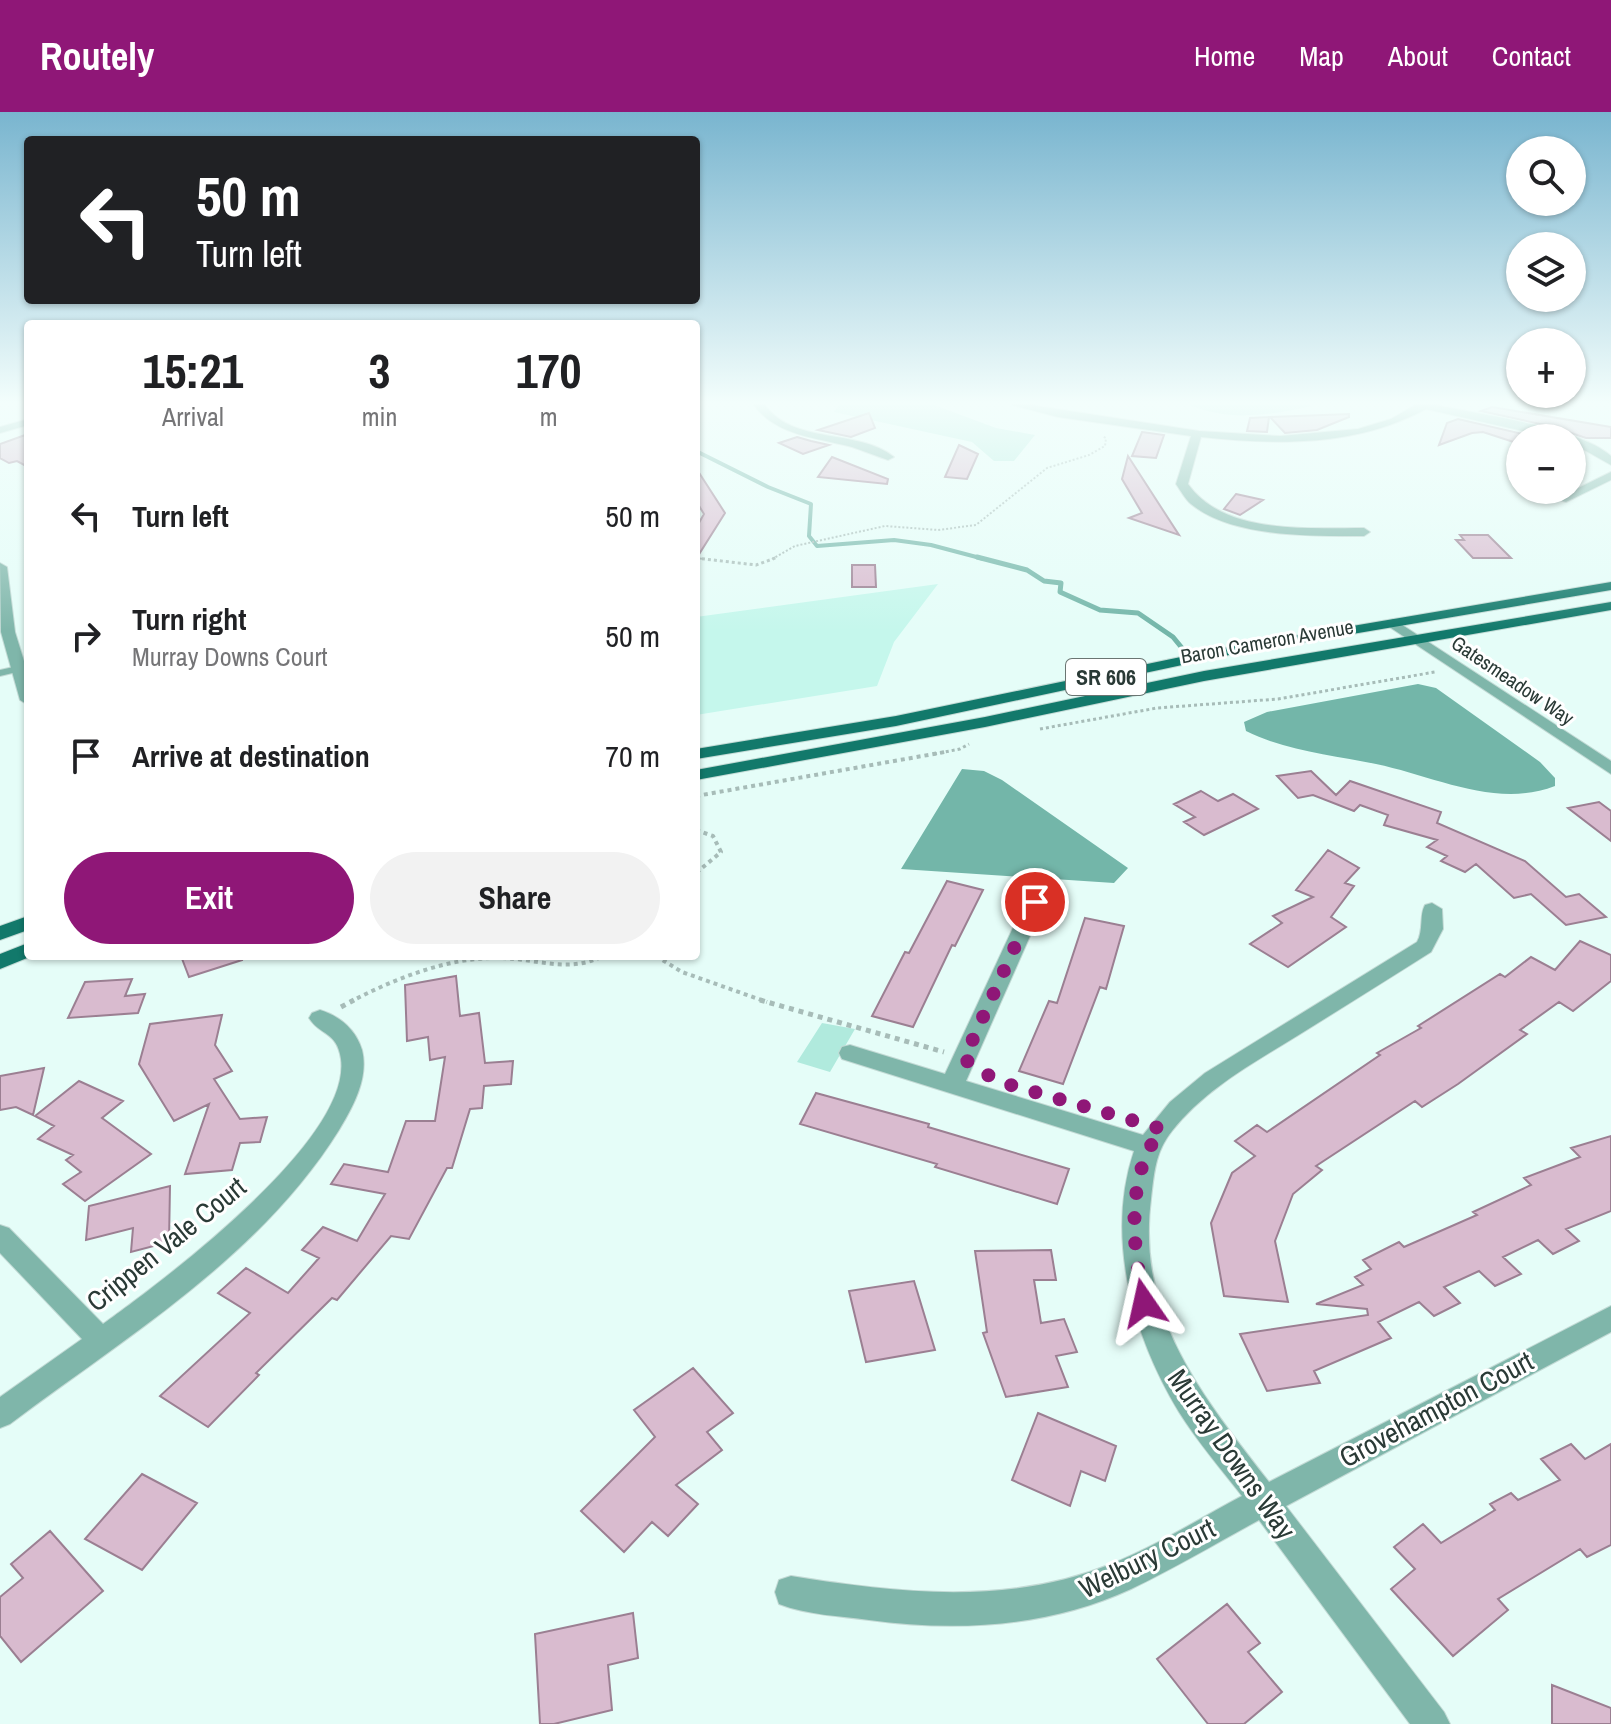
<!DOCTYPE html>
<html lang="en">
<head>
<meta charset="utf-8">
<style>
	:root { --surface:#fff; --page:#f2f2f2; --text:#202124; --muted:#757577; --accent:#8f1777 }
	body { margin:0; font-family:"Archivo Narrow",sans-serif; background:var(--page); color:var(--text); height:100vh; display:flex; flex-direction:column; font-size:30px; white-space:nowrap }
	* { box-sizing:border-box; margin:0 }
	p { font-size:26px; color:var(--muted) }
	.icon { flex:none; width:44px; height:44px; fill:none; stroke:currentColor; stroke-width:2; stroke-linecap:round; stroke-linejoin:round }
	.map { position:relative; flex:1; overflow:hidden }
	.details { position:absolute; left:24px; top:208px; width:676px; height:640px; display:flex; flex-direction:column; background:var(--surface); border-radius:8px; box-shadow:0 2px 6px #0004 }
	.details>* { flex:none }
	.top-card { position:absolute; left:24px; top:24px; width:676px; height:168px; border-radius:8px; box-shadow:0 2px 6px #0004; background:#202124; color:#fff; overflow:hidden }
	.tools { position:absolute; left:1506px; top:24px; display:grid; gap:16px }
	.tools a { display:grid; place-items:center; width:80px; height:80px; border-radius:50%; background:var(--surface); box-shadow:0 2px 6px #0004; font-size:40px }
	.pin { position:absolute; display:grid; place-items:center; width:68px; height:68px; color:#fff; margin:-34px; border:4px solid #fff; border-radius:50%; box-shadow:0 2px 8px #0007 }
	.me { position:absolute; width:88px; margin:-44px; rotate:349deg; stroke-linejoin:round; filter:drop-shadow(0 0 6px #0008) }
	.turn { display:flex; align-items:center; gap:28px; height:168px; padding:0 40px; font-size:36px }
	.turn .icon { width:104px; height:104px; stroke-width:2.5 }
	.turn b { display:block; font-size:56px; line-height:68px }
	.eta { display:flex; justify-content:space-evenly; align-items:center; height:136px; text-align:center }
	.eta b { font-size:48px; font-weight:800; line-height:56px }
	.action { display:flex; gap:16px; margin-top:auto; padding:16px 40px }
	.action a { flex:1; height:92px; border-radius:48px; background:var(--accent); color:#fff; font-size:32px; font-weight:800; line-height:92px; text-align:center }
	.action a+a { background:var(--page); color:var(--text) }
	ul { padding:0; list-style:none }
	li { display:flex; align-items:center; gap:24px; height:120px; padding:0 40px }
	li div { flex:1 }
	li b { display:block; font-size:30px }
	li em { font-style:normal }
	header { display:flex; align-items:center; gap:48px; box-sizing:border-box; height:112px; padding:0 40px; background:var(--accent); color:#fff }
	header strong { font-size:38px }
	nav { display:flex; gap:44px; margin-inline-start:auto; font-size:28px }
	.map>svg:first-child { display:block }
</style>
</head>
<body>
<header>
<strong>Routely</strong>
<nav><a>Home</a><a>Map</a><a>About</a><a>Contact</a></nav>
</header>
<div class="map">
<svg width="1611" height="1612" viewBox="0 0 1611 1612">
	<rect width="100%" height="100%" fill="#e5fdf8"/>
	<path fill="#c5f7ec" d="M 938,472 L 894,530 L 877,574 L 696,603 L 696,505 Z"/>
	<path fill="#b0eadd" d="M 839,293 L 934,293 L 996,316 L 1035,323 L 1014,349 L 994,349 L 972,330 L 834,300 Z
		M 1190,293 L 1310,293 L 1312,294 C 1271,303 1229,310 1190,293 Z
		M 822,911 L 855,917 L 830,960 L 797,950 Z"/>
	<path fill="#73b6a9" d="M 1418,572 L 1436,576 L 1540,650 L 1555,666 L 1555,674 C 1496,697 1434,664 1376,652 C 1333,643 1286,639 1246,619 L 1244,610 L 1267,600 Z
		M 962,657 L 984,659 L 1002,668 L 1128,756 L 1114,771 L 901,757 Z"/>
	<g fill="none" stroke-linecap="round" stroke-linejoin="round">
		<path stroke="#73b6a9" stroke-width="4" d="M 696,339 L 768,375 L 811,392 L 809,424 L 817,434 L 894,428 L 931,433 L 984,447"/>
		<path stroke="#73b6a9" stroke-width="5" d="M 977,445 L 1027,458 L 1044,469 L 1061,471 L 1060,480 L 1100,498 L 1138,501 L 1173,525 L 1182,536"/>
	</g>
	<path fill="#d9bbcf" stroke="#9b7f92" stroke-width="2" d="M 1492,295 L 1611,315 L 1611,326 L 1586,326 L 1554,315 L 1481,299 Z
		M 869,301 L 875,316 L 851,325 L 818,318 Z
		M 1349,302 L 1349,305 L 1317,318 L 1285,321 L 1270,305 Z
		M 1269,305 L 1267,320 L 1247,319 L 1250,306 Z
		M 1458,307 L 1540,326 L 1520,326 L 1520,332 L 1483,320 L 1472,321 L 1439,333 L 1447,311 Z
		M 1142,320 L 1164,323 L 1156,346 L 1132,344 Z
		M 28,322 L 28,355 L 17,349 L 9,351 L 0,346 L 0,332 Z
		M 797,325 L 811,329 L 829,333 L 803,342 L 779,331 Z
		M 959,333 L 978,342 L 967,367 L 945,365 Z
		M 1128,344 L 1179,423 L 1129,406 L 1142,401 L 1122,367 Z
		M 832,345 L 888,367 L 887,372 L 818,365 Z
		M 696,356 L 725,401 L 696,447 L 696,416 L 704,402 L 696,389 Z
		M 1236,382 L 1263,388 L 1240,403 L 1224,397 Z
		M 1460,423 L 1488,423 L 1511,446 L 1473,446 L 1456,428 L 1464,428 Z
		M 852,453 L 875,453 L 876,475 L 852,475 Z
		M 1311,659 L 1336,683 L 1350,669 L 1441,700 L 1437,711 L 1525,749 L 1566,785 L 1579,782 L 1606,805 L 1566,813 L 1531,782 L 1514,786 L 1476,752 L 1465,760 L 1441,749 L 1447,744 L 1427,735 L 1437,728 L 1384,713 L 1388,703 L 1360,693 L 1354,699 L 1313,683 L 1298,686 L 1277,664 Z
		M 1201,679 L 1218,689 L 1233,682 L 1258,697 L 1204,723 L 1184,710 L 1195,705 L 1174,692 Z
		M 1599,690 L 1611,699 L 1611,729 L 1568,696 Z
		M 1328,738 L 1359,756 L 1345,771 L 1354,774 L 1331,805 L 1346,815 L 1288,855 L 1250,832 L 1282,811 L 1273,804 L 1313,785 L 1296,778 Z
		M 947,769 L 983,778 L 955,834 L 952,833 L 913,915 L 872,904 L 905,840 L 909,841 Z
		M 1085,806 L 1124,814 L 1106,877 L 1100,875 L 1063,972 L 1019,959 L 1049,889 L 1057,891 Z
		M 1580,829 L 1611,843 L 1611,869 L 1573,899 L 1559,890 L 1520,918 L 1527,922 L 1458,972 L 1422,995 L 1415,989 L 1316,1054 L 1322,1058 L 1293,1082 L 1275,1129 L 1288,1190 L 1224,1184 L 1211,1111 L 1232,1061 L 1255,1044 L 1235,1029 L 1257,1013 L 1267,1020 L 1380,943 L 1377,941 L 1421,916 L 1418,914 L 1500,862 L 1505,865 L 1531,845 L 1555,858 Z
		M 181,844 L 241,844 L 242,848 L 189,865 Z
		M 456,864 L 460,904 L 479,901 L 485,951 L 513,949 L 511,972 L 484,974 L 482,996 L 470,997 L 452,1056 L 447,1056 L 409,1127 L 391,1124 L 337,1188 L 332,1186 L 256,1261 L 259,1263 L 208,1315 L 160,1284 L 250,1201 L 218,1181 L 246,1156 L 288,1181 L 319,1146 L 302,1138 L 323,1115 L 357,1129 L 385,1082 L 331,1072 L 344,1052 L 388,1060 L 406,1009 L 435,1009 L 445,945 L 430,948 L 428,925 L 407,929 L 405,873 Z
		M 132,867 L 125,884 L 145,882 L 138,901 L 68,906 L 85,870 Z
		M 222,903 L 215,933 L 232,959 L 214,967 L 240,1007 L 267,1005 L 260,1030 L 240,1031 L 232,1058 L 185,1062 L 209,992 L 174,1009 L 139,952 L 150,912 Z
		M 44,956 L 33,1003 L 16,995 L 0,998 L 0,964 Z
		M 79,969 L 123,989 L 102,1006 L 151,1042 L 85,1089 L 63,1072 L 81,1060 L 66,1048 L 73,1043 L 38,1027 L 54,1014 L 35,1004 Z
		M 816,981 L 929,1012 L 928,1015 L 1069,1057 L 1057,1092 L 935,1055 L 937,1052 L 800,1012 Z
		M 1611,1024 L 1611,1099 L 1566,1117 L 1579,1129 L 1553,1142 L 1538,1128 L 1503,1145 L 1521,1162 L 1495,1174 L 1479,1159 L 1444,1175 L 1460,1191 L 1434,1204 L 1419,1190 L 1378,1210 L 1391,1226 L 1314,1259 L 1320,1271 L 1267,1279 L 1240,1222 L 1368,1203 L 1367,1197 L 1316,1192 L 1363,1173 L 1355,1165 L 1371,1157 L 1363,1148 L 1399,1130 L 1404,1135 L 1477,1103 L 1473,1100 L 1531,1073 L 1524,1066 L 1580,1045 L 1571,1036 Z
		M 170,1074 L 169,1130 L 131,1140 L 133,1116 L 86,1128 L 89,1094 Z
		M 1051,1138 L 1056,1168 L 1034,1168 L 1041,1211 L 1064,1207 L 1077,1240 L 1056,1244 L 1068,1275 L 1006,1285 L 983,1221 L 987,1220 L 975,1139 Z
		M 914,1169 L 935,1238 L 866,1250 L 849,1179 Z
		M 693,1256 L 733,1301 L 707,1320 L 722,1338 L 676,1373 L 698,1392 L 668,1424 L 652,1410 L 624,1440 L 581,1399 L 655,1325 L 634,1298 Z
		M 1038,1301 L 1116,1334 L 1105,1369 L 1081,1359 L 1070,1394 L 1012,1368 Z
		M 1571,1332 L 1585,1347 L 1611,1332 L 1611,1433 L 1587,1445 L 1580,1437 L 1498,1487 L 1508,1498 L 1453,1544 L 1391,1477 L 1415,1457 L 1394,1435 L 1423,1412 L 1441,1431 L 1495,1398 L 1490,1392 L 1511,1381 L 1518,1388 L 1560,1368 L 1541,1347 Z
		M 142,1362 L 197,1391 L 142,1458 L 85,1427 Z
		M 50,1419 L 103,1479 L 21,1550 L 0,1524 L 0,1485 L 23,1466 L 11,1452 Z
		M 1227,1492 L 1260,1531 L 1248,1540 L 1282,1580 L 1244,1612 L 1208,1612 L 1157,1547 Z
		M 633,1501 L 638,1546 L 608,1553 L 612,1598 L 554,1612 L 540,1612 L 535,1522 Z
		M 1552,1573 L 1611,1596 L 1611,1612 L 1552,1612 Z"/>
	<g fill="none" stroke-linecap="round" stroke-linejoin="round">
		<defs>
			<path id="lane" d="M 18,554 L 22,557 L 21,559 L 0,564 L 0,558 Z"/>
			<path id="street" d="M 754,293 L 765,293 C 793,333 858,316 894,345 L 888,348 C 876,344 864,339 852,335 C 818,326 776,324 754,293 Z
				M 1012,293 L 1031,293 L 1199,319 L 1280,324 L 1358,317 L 1391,307 L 1415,293 L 1436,293 C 1481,303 1579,315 1611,344 L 1611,353 L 1572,331 L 1572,326 L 1554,326 L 1426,297 C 1355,335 1279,333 1201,325 L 1188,372 C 1224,423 1308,416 1364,416 L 1370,420 L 1364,424 C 1314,424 1232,426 1191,392 C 1185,387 1181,379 1176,372 L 1191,324 L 1058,305 Z
				M 28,307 L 28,313 L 0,321 L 0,315 Z
				M 1611,360 L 1611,368 L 1566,390 L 1556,387 Z
				M 0,451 L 7,455 L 15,520 L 28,562 L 28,593 L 20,588 L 1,520 Z
				M 1393,507 L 1611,649 L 1611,662 L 1388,514 L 1386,511 Z
				M 1035,784 L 1045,790 L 966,969 L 1143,1023 L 1170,990 L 1205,961 L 1417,830 C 1424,818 1419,803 1425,793 L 1432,791 L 1442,797 L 1443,817 L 1431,840 C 1387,868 1342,896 1297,924 C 1253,951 1205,977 1172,1019 C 1155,1040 1154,1062 1151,1087 C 1136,1204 1202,1284 1269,1370 L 1611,1194 L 1611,1220 L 1286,1394 L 1444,1600 L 1450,1612 L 1410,1612 L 1259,1408 C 1217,1431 1175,1456 1131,1477 C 1049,1515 957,1520 869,1508 C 840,1504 807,1503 779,1492 L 775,1480 L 779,1468 L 791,1464 C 898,1481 1008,1494 1111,1452 C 1156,1434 1199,1407 1242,1384 C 1221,1357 1197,1329 1179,1300 C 1133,1224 1105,1126 1134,1039 L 842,947 L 839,941 L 842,935 L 850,933 L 945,962 L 1025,790 Z
				M 320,898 C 340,904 356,918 362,938 C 369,966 353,995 339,1018 C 260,1145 127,1224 10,1312 L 0,1316 L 0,1285 L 82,1227 L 0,1141 L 0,1113 L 9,1116 L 103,1212 C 163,1169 352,1028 341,947 C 337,919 320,924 309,906 L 312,901 Z"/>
			<path id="primary" d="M 1611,470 L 1611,478 L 1229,543 L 896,614 L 696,647 L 696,637 L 896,604 L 1229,535 Z
				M 1611,490 L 1611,498 L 1204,569 L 985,615 L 696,668 L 696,658 L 985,605 L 1204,559 Z
				M 28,804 L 28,818 L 0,828 L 0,814 Z
				M 28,831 L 28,844 L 32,844 L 0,857 L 0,842 Z"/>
		</defs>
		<use href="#lane" stroke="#c3dad5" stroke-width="2"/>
		<use href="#street" stroke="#c3dad5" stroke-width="2"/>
		<use href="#primary" stroke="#c3dad5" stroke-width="2"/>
		<path stroke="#a7bcb8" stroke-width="2" stroke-dasharray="2 2" stroke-linecap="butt" d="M 696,446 L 704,447
			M 772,447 L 795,434 L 885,414 L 938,418 L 976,413 L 1047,356 L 1089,343 L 1105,334 L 1106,326 L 1102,324"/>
		<path stroke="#a7bcb8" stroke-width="3" stroke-dasharray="3 3" stroke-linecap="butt" d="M 696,446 L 756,453 L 778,445
			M 1040,617 L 1157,596 L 1278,587 L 1435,560
			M 934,642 L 960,637 L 969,632"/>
		<path stroke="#a7bcb8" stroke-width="4" stroke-dasharray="4 4" stroke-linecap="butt" d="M 696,684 L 945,640
			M 696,718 L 713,724 L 721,740 L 696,761
			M 656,844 L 682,860 L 767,890
			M 350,890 C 394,867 448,845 499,846 C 535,846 568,862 603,844"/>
		<path stroke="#a7bcb8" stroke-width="5" stroke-dasharray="5 5" stroke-linecap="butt" d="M 760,888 L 944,940
			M 341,895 L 354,888"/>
		<use href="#lane" fill="#7fb6aa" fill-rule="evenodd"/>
		<use href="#street" fill="#7fb6aa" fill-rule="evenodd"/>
		<use href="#primary" fill="#12796b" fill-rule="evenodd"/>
	</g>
	<linearGradient id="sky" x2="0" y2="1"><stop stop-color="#79b5cf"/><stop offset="0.56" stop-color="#f3fefc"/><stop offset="1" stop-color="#f3fefc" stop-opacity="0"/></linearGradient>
	<rect width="1611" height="519" fill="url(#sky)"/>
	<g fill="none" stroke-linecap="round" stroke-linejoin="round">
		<path stroke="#8f1777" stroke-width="14" stroke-dasharray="0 25.2" d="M 1035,790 L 964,947 L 997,969 L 1162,1017 C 1124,1064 1133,1136 1144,1191"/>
	</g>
	<g text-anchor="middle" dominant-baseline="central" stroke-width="6" stroke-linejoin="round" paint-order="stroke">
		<g font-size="20" fill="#2a3a36" stroke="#fff">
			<text transform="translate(1267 529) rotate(-10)">Baron Cameron Avenue</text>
			<text transform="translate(1513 568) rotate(34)">Gatesmeadow Way</text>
		</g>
		<rect fill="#fff" stroke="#6a7572" stroke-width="2" x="1066" y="547" width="80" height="36" rx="6"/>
		<g font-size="22" font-weight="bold" fill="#2a3a36">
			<text x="1106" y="565">SR 606</text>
		</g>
		<g font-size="28" fill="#2a3a36" stroke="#fff">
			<text transform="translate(166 1132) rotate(-39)">Crippen Vale Court</text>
			<text transform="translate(1436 1297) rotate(-28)">Grovehampton Court</text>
			<text transform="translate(1232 1342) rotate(55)">Murray Downs Way</text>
			<text transform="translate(1147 1446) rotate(-26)">Welbury Court</text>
		</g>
	</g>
</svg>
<div class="tools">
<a><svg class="icon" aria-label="search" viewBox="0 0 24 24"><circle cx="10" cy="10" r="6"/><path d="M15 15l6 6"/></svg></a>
<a><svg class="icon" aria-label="layers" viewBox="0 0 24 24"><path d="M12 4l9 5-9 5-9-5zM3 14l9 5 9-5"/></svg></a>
<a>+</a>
<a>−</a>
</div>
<div class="pin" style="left:1035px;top:790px;background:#d93025"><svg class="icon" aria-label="arrive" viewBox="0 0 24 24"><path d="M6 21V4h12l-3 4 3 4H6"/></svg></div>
<svg class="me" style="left:1144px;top:1191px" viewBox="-20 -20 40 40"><path d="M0-17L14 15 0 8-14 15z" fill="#8f1777" stroke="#fff" stroke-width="4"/></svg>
<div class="top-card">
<div class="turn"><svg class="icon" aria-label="left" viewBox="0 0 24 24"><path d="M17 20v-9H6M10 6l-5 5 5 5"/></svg><div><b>50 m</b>Turn left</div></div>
</div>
<section class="details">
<div class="eta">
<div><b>15:21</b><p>Arrival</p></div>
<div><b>3</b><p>min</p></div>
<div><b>170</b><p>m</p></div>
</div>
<ul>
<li><svg class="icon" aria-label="left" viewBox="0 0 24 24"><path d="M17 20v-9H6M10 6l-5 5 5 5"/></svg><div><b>Turn left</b></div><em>50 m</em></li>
<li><svg class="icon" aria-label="right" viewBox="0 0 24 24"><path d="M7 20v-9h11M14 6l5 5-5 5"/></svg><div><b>Turn right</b><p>Murray Downs Court</p></div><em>50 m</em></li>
<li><svg class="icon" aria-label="arrive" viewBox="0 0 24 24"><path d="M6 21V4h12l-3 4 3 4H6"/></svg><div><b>Arrive at destination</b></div><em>70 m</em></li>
</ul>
<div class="action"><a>Exit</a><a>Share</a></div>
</section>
</div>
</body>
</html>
